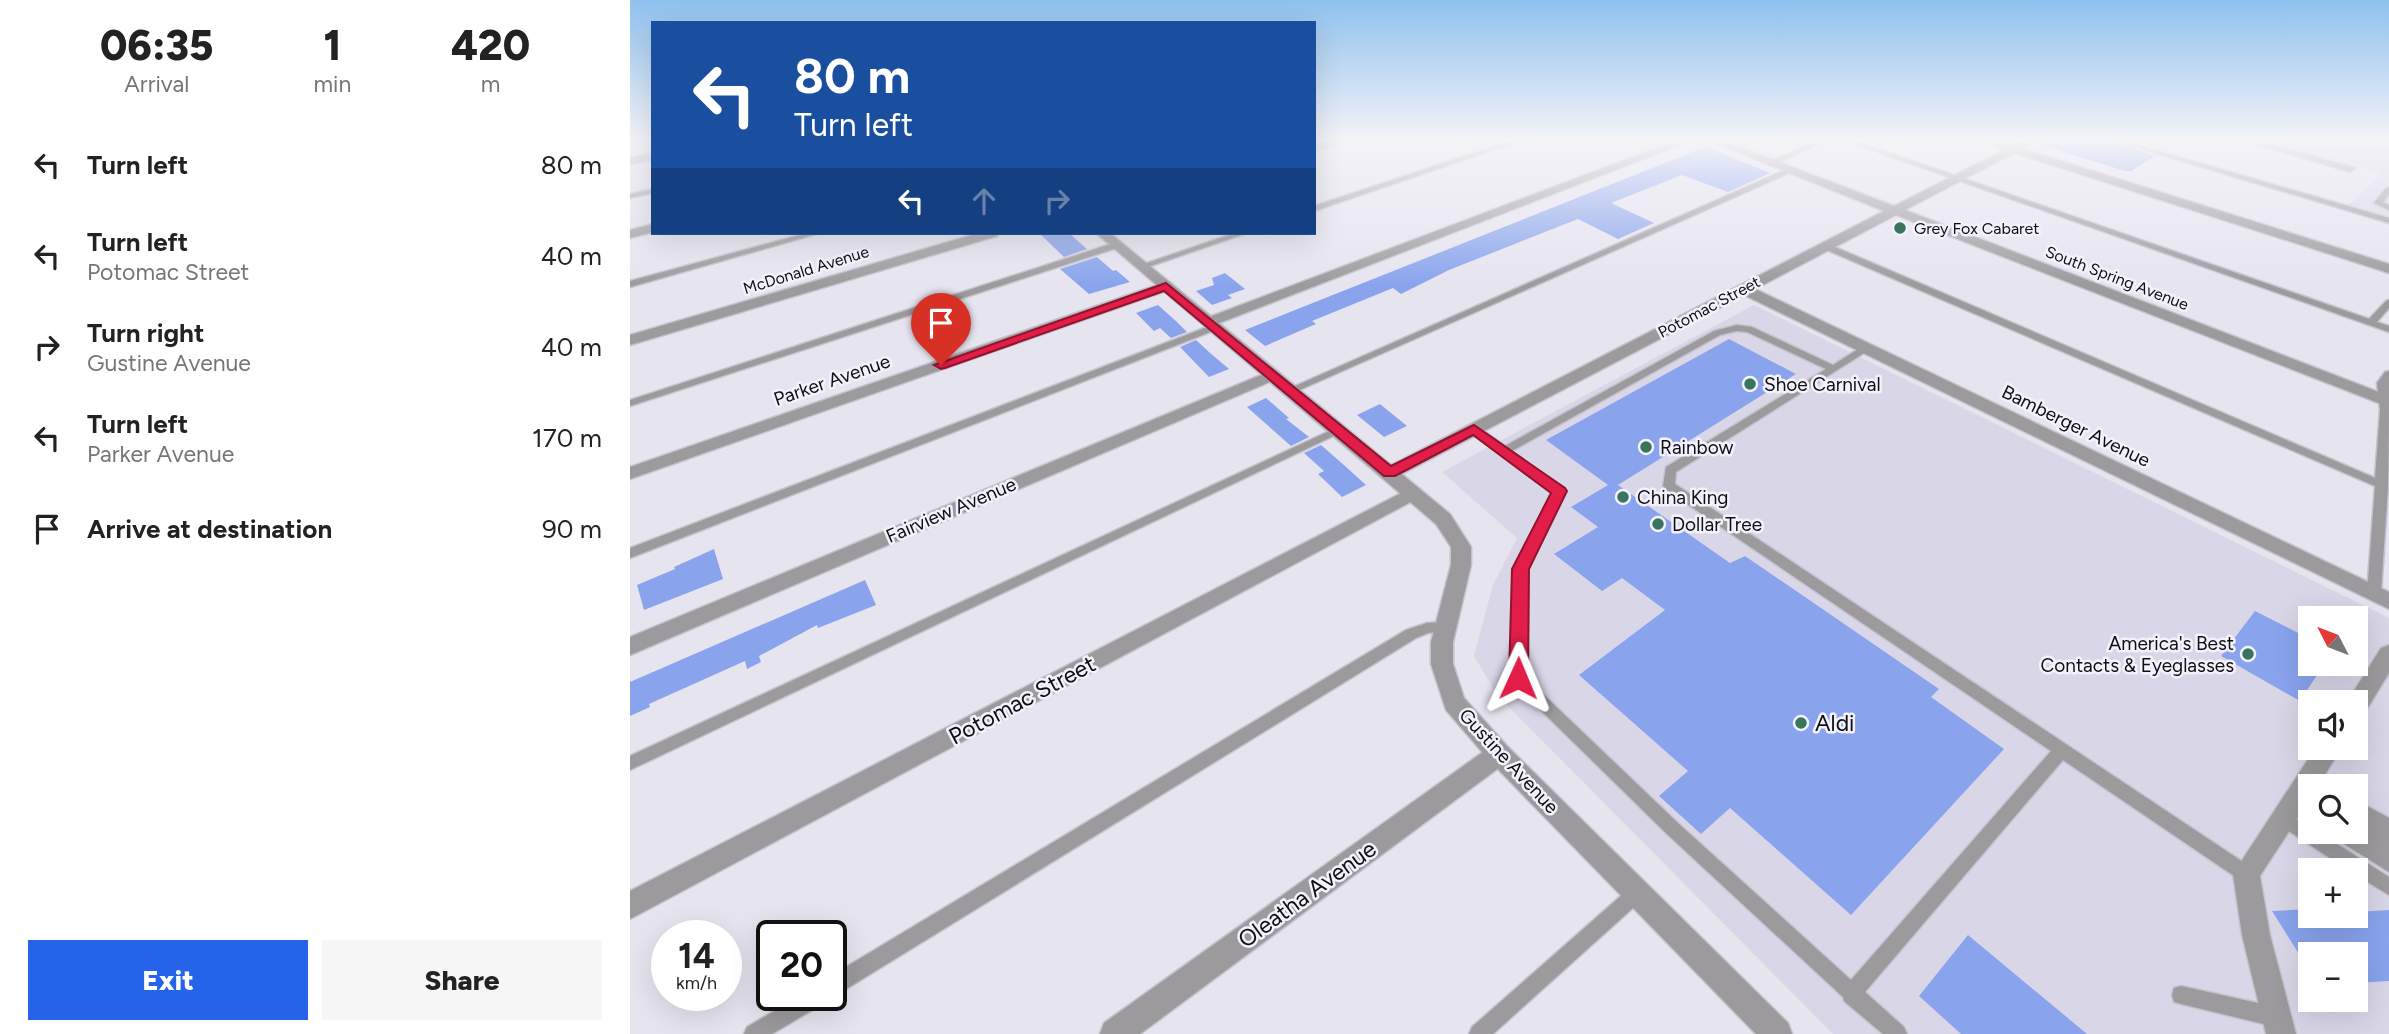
<!DOCTYPE html>
<html lang="en">
<head>
<meta charset="utf-8">
<style>
	:root { --surface:#fff; --page:#f6f6f6; --text:#222; --muted:#767676; --accent:#2563eb }
	body { margin:0; font-family:Figtree,sans-serif; background:var(--page); color:var(--text); height:100vh; display:flex; flex-direction:column; font-size:26px; white-space:nowrap }
	* { box-sizing:border-box; margin:0 }
	p { font-size:23px; color:var(--muted) }
	.icon { flex:none; width:38px; height:38px; fill:none; stroke:currentColor; stroke-width:2; stroke-linecap:round; stroke-linejoin:round }
	.map { position:relative; flex:1; overflow:hidden }
	.panel { display:flex; flex-direction:column; background:var(--surface); width:630px }
	.panel>* { flex:none }
	.guide { position:absolute; left:21px; top:21px; width:665px; height:214px; border-radius:0px; box-shadow:0 7px 28px #0002; background:#1a4fa0; color:#fff; overflow:hidden }
	.needle { width:46px; rotate:312deg }
	.fabs { position:absolute; left:1668px; top:606px; display:grid; gap:14px }
	.fabs a { display:grid; place-items:center; width:70px; height:70px; border-radius:0px; background:var(--surface); box-shadow:0 7px 28px #0002; font-size:35px }
	.speed { position:absolute; left:21px; top:920px; display:flex; gap:14px; font-size:35px; font-weight:700; text-align:center }
	.speed>* { display:grid; place-content:center; width:91px; height:91px; border-radius:50%; background:var(--surface); box-shadow:0 7px 28px #0002; line-height:1 }
	.speed small { font-size:18px; font-weight:400 }
	.speed .limit { border:4px solid #111; border-radius:10px; background:#fff; color:#111 }
	.pin { position:absolute; display:grid; place-items:center; width:60px; height:60px; color:#fff; margin:-72px -30px; border-radius:50% 50% 50% 0; rotate:-45deg; box-shadow:0 0 7px #0007 }
	.pin .icon { rotate:45deg }
	.me { position:absolute; width:77px; margin:-38px; rotate:1deg; stroke-linejoin:round; filter:drop-shadow(0 0 5px #0008) }
	.turn { display:flex; align-items:center; gap:24px; height:147px; padding:0 28px; font-size:32px }
	.turn .icon { width:91px; height:91px; stroke-width:2.5 }
	.turn b { display:block; font-size:49px; line-height:60px }
	.lanes { display:flex; align-items:center; height:66px; padding:0 28px; background:#0003; justify-content:center; gap:35px; direction:ltr }
	.lanes .off { opacity:.35 }
	.eta { display:flex; justify-content:space-evenly; align-items:center; height:119px; text-align:center }
	.eta b { font-size:42px; font-weight:800; line-height:49px }
	.primary-button { display:flex; gap:14px; margin-top:auto; padding:14px 28px }
	.primary-button a { flex:1; height:80px; border-radius:0px; background:var(--accent); color:#fff; font-size:28px; font-weight:800; line-height:80px; text-align:center }
	.primary-button a+a { background:var(--page); color:var(--text) }
	ul { padding:0; list-style:none }
	li { display:flex; align-items:center; gap:21px; height:91px; padding:0 28px }
	li div { flex:1 }
	li b { display:block; font-size:26px }
	li em { font-style:normal }
	main { display:flex; flex:1; min-height:0 }
	.map>svg:first-child { display:block }
</style>
</head>
<body>
<main>
<section class="panel">
<div class="eta">
<div><b>06:35</b><p>Arrival</p></div>
<div><b>1</b><p>min</p></div>
<div><b>420</b><p>m</p></div>
</div>
<ul>
<li><svg class="icon" aria-label="left" viewBox="0 0 24 24"><path d="M17 20v-9H6M10 6l-5 5 5 5"/></svg><div><b>Turn left</b></div><em>80 m</em></li>
<li><svg class="icon" aria-label="left" viewBox="0 0 24 24"><path d="M17 20v-9H6M10 6l-5 5 5 5"/></svg><div><b>Turn left</b><p>Potomac Street</p></div><em>40 m</em></li>
<li><svg class="icon" aria-label="right" viewBox="0 0 24 24"><path d="M7 20v-9h11M14 6l5 5-5 5"/></svg><div><b>Turn right</b><p>Gustine Avenue</p></div><em>40 m</em></li>
<li><svg class="icon" aria-label="left" viewBox="0 0 24 24"><path d="M17 20v-9H6M10 6l-5 5 5 5"/></svg><div><b>Turn left</b><p>Parker Avenue</p></div><em>170 m</em></li>
<li><svg class="icon" aria-label="arrive" viewBox="0 0 24 24"><path d="M6 21V4h12l-3 4 3 4H6"/></svg><div><b>Arrive at destination</b></div><em>90 m</em></li>
</ul>
<div class="primary-button"><a>Exit</a><a>Share</a></div>
</section>
<div class="map">
<svg width="1759" height="1034" viewBox="0 0 1759 1034">
	<rect width="100%" height="100%" fill="#e6e4ef"/>
	<path fill="#d9d6e8" fill-rule="evenodd" d="M 1653,141 L 1759,141 L 1759,219 L 1716,207 L 1749,177 L 1749,172 L 1647,145 Z
		M 1124,305 L 1759,618 L 1759,1034 L 1203,1034 L 868,696 L 844,656 L 863,585 L 887,538 L 812,472 ZM 1680,618 L 1726,618 L 1726,663 L 1680,663 ZM 1680,702 L 1726,702 L 1726,747 L 1680,747 ZM 1680,786 L 1726,786 L 1726,831 L 1680,831 ZM 1680,870 L 1726,870 L 1726,915 L 1680,915 ZM 1680,954 L 1726,954 L 1726,999 L 1680,999 Z"/>
	<path fill="#89a4ed" d="M 1408,141 L 1480,141 L 1525,156 L 1501,171 L 1495,171 L 1408,144 Z
		M 1075,147 L 1140,173 L 1098,192 L 1052,175 L 981,203 L 1024,223 L 988,239 L 948,219 L 819,270 L 771,294 L 763,288 L 731,301 L 682,321 L 686,324 L 635,346 L 615,330 Z
		M 409,233 L 439,233 L 457,249 L 434,257 Z
		M 467,257 L 483,271 L 486,270 L 500,282 L 459,294 L 430,269 Z
		M 595,273 L 615,289 L 598,295 L 602,298 L 582,305 L 566,291 L 584,285 L 582,278 Z
		M 528,305 L 547,322 L 557,332 L 541,338 L 530,328 L 524,331 L 506,313 Z
		M 1099,339 L 1166,374 L 988,485 L 1100,563 L 1115,556 L 1309,689 L 1301,697 L 1374,749 L 1221,915 L 1100,808 L 1071,834 L 1029,796 L 1058,771 L 949,675 L 1035,610 L 992,578 L 972,591 L 924,554 L 968,527 L 941,507 L 978,485 L 916,440 Z
		M 566,340 L 579,352 L 599,369 L 579,377 L 550,347 Z
		M 636,398 L 659,418 L 656,419 L 679,437 L 661,446 L 617,407 Z
		M 750,404 L 777,426 L 754,437 L 727,415 Z
		M 691,445 L 715,466 L 736,485 L 712,497 L 688,474 L 694,471 L 674,453 Z
		M 84,549 L 93,579 L 14,610 L 7,585 L 45,569 L 44,567 Z
		M 235,580 L 246,605 L 188,628 L 187,625 L 129,656 L 131,662 L 117,669 L 115,661 L 19,704 L 20,707 L 0,716 L 0,682 Z
		M 1625,611 L 1680,639 L 1680,663 L 1695,663 L 1670,701 L 1591,656 Z
		M 1680,909 L 1680,915 L 1726,915 L 1726,912 L 1759,910 L 1759,981 L 1726,983 L 1726,954 L 1669,954 L 1642,911 Z
		M 1338,935 L 1457,1034 L 1331,1034 L 1289,996 Z"/>
	<g fill="none" stroke-linecap="round" stroke-linejoin="round">
		<defs>
			<path id="service" d="M 880,141 L 890,141 L 684,211 L 684,206 Z
				M 1187,141 L 1196,141 L 1143,165 L 1136,163 Z
				M 1216,141 L 1226,141 L 1739,319 L 1756,301 L 1759,300 L 1759,308 L 1747,322 L 1759,326 L 1759,332 Z
				M 1484,141 L 1494,141 L 1759,218 L 1759,223 Z
				M 1157,169 L 1164,171 L 665,392 L 661,393 L 656,390 Z
				M 1756,188 L 1759,188 L 1759,195 L 1753,202 L 1759,205 L 1759,210 L 1744,203 Z
				M 23,189 L 23,193 L 0,198 L 0,194 Z
				M 177,233 L 190,233 L 0,287 L 0,281 Z
				M 605,233 L 617,233 L 515,268 L 508,266 Z
				M 487,242 L 490,243 L 490,247 L 0,406 L 0,400 Z
				M 1192,244 L 1198,244 L 1745,478 L 1750,410 L 1747,383 L 1755,372 L 1759,371 C 1759,408 1759,448 1758,485 C 1756,521 1753,558 1751,594 L 1749,597 L 1739,597 L 1737,594 L 1745,486 L 1192,248 Z
				M 585,324 L 590,327 L 588,329 L 0,558 L 0,548 Z
				M 1107,325 L 1122,327 L 1203,365 L 1233,346 L 1241,346 L 1242,348 L 1046,472 L 1045,484 L 1622,868 L 1625,874 L 1622,880 L 1616,882 L 1610,880 L 1433,760 L 1235,992 L 1274,1027 L 1277,1034 L 1253,1034 L 1214,1001 L 1213,997 L 1037,834 L 883,683 L 881,679 L 885,570 L 923,492 L 838,429 L 840,427 L 848,427 L 875,446 L 1084,331 ZM 1107,331 L 1117,332 L 1196,369 L 1036,467 L 1033,486 L 1035,489 L 1421,751 L 1221,980 L 1049,824 L 895,677 L 897,570 L 935,491 L 882,451 L 1090,335 Z
				M 708,427 L 712,428 L 714,430 L 712,432 L 0,770 L 0,756 Z
				M 815,622 L 820,623 L 822,627 L 820,631 L 798,633 L 786,638 L 208,994 L 201,996 L 200,996 L 201,996 L 201,976 L 776,630 L 797,623 Z
				M 1654,812 L 1680,827 L 1680,831 L 1687,831 L 1759,877 L 1759,895 L 1726,875 L 1726,870 L 1718,870 L 1648,824 L 1646,819 L 1648,814 Z
				M 1007,885 L 1013,887 L 1016,893 L 1013,899 L 863,1034 L 839,1034 L 842,1027 L 1001,887 Z
				M 1551,986 L 1646,1007 L 1653,1010 L 1656,1017 L 1653,1024 L 1646,1027 L 1551,1004 L 1544,1002 L 1542,995 L 1544,988 Z
				M 170,996 L 196,996 L 194,1003 L 142,1034 L 114,1034 L 117,1027 Z"/>
			<path id="minor" d="M 698,141 L 715,141 L 684,151 L 684,144 Z
				M 1045,141 L 1060,141 L 584,325 L 579,327 L 571,322 L 574,319 Z
				M 1080,141 L 1094,141 L 1264,206 L 1374,150 L 1353,141 L 1368,141 L 1382,145 L 1391,141 L 1404,141 L 1393,149 L 1759,264 L 1759,273 L 1384,153 L 1275,210 L 1759,396 L 1759,407 L 1266,215 L 1125,289 L 1759,592 L 1759,609 L 1114,295 L 766,477 L 754,477 L 751,473 L 754,469 L 1254,211 Z
				M 1614,141 L 1631,141 L 1726,168 L 1720,172 Z
				M 23,153 L 23,160 L 0,164 L 0,158 Z
				M 23,224 L 23,232 L 0,238 L 0,230 Z
				M 349,233 L 369,233 L 367,236 L 0,345 L 0,335 Z
				M 536,282 L 541,283 L 541,289 L 0,479 L 0,467 Z
				M 643,370 L 651,375 L 649,378 L 0,655 L 0,637 Z
				M 783,487 L 790,489 L 792,493 L 790,497 L 0,919 L 0,891 Z
				M 1759,645 L 1759,673 L 1734,714 L 1726,716 L 1726,702 L 1717,702 L 1751,648 Z
				M 869,744 L 878,747 L 881,754 L 878,761 L 510,1034 L 470,1034 L 474,1023 L 860,747 Z
				M 1686,747 L 1712,747 L 1688,786 L 1680,786 L 1680,799 L 1630,876 L 1640,935 L 1666,1034 L 1636,1034 L 1612,935 L 1603,874 Z
				M 1726,800 L 1759,818 L 1759,872 L 1706,839 L 1702,831 L 1726,831 Z"/>
			<path id="tertiary" d="M 466,233 L 480,233 L 820,514 L 841,547 L 841,565 L 823,642 L 823,664 L 834,698 L 878,747 L 1158,1023 L 1162,1034 L 1126,1034 L 860,761 L 816,710 L 801,664 L 801,642 L 821,565 L 821,547 L 806,524 Z"/>
		</defs>
		<use href="#service" stroke="#c4c2cc" stroke-width="3"/>
		<use href="#minor" stroke="#c4c2cc" stroke-width="3"/>
		<use href="#tertiary" stroke="#c4c2cc" stroke-width="3"/>
		<use href="#service" fill="#9d9a9e" fill-rule="evenodd"/>
		<use href="#minor" fill="#9d9a9e" fill-rule="evenodd"/>
		<use href="#tertiary" fill="#9d9a9e" fill-rule="evenodd"/>
	</g>
	<linearGradient id="sky" x2="0" y2="1"><stop stop-color="#8fc1ee"/><stop offset="0.49" stop-color="#f4f3f8"/><stop offset="1" stop-color="#f4f3f8" stop-opacity="0"/></linearGradient>
	<rect width="1759" height="285" fill="url(#sky)"/>
	<path fill="#e11d48" stroke="#92132f" stroke-width="2" d="M 536,283 L 761,466 L 844,425 L 935,488 L 937,491 L 899,569 L 898,678 L 895,684 L 888,686 L 881,684 L 879,678 L 882,569 L 921,493 L 843,435 L 765,476 L 754,476 L 534,291 L 315,368 L 311,369 L 304,365 Z"/>
	<g fill="#39745e" stroke="#f3f1fc" stroke-width="2.5">
		<circle cx="1270" cy="228" r="7"/>
		<circle cx="1120" cy="384" r="7"/>
		<circle cx="1016" cy="447" r="7"/>
		<circle cx="993" cy="497" r="7"/>
		<circle cx="1028" cy="524" r="7"/>
		<circle cx="1618" cy="654" r="7"/>
		<circle cx="1171" cy="723" r="7"/>
	</g>
	<g text-anchor="middle" dominant-baseline="central" stroke-width="5" stroke-linejoin="round" paint-order="stroke">
		<g font-size="16" fill="#0f0e12" stroke="#f3f1fc" text-anchor="start">
			<text x="1284" y="228">Grey Fox Cabaret</text>
		</g>
		<g font-size="16" fill="#0f0e12" stroke="#f3f1fc">
			<text transform="translate(176 270) rotate(-17)">McDonald Avenue</text>
			<text transform="translate(1487 278) rotate(21)">South Spring Avenue</text>
			<text transform="translate(1079 307) rotate(-28)">Potomac Street</text>
		</g>
		<g font-size="19" fill="#0f0e12" stroke="#f3f1fc">
			<text transform="translate(202 380) rotate(-19)">Parker Avenue</text>
			<text transform="translate(1446 426) rotate(26)">Bamberger Avenue</text>
			<text transform="translate(321 510) rotate(-23)">Fairview Avenue</text>
			<text transform="translate(879 761) rotate(47)">Gustine Avenue</text>
		</g>
		<g font-size="19" fill="#0f0e12" stroke="#f3f1fc" text-anchor="start">
			<text x="1134" y="384">Shoe Carnival</text>
			<text x="1030" y="447">Rainbow</text>
			<text x="1007" y="497">China King</text>
			<text x="1042" y="524">Dollar Tree</text>
			<text x="1604" y="643" text-anchor="end">America's Best<tspan x="1604" dy="22">Contacts &amp; Eyeglasses</tspan></text>
		</g>
		<g font-size="23" fill="#0f0e12" stroke="#f3f1fc">
			<text transform="translate(392 700) rotate(-28)">Potomac Street</text>
			<text transform="translate(677 894) rotate(-36)">Oleatha Avenue</text>
		</g>
		<g font-size="23" fill="#0f0e12" stroke="#f3f1fc" text-anchor="start">
			<text x="1185" y="723">Aldi</text>
		</g>
	</g>
</svg>
<div class="fabs">
<a><svg class="needle" viewBox="-14 -14 28 28"><path d="M0-13l5 13h-10z" fill="#e53935"/><path d="M0 13l5-13h-10z" fill="#767676"/></svg></a>
<a><svg class="icon" aria-label="sound" viewBox="0 0 24 24"><path d="M4 9h4l5-4v14l-5-4H4zM17 9q2 3 0 6"/></svg></a>
<a><svg class="icon" aria-label="search" viewBox="0 0 24 24"><circle cx="10" cy="10" r="6"/><path d="M15 15l6 6"/></svg></a>
<a>+</a>
<a>−</a>
</div>
<div class="speed"><div>14<small>km/h</small></div><div class="limit">20</div></div>
<div class="pin" style="left:311px;top:365px;background:#d93025"><svg class="icon" aria-label="arrive" viewBox="0 0 24 24"><path d="M6 21V4h12l-3 4 3 4H6"/></svg></div>
<svg class="me" style="left:888px;top:678px" viewBox="-20 -20 40 40"><path d="M0-17L14 15 0 8-14 15z" fill="#e11d48" stroke="#fff" stroke-width="4"/></svg>
<div class="guide">
<div class="turn"><svg class="icon" aria-label="left" viewBox="0 0 24 24"><path d="M17 20v-9H6M10 6l-5 5 5 5"/></svg><div><b>80 m</b>Turn left</div></div>
<div class="lanes"><svg class="icon" aria-label="left" viewBox="0 0 24 24"><path d="M17 20v-9H6M10 6l-5 5 5 5"/></svg><svg class="icon off" aria-label="ahead" viewBox="0 0 24 24"><path d="M12 20V5M6 11l6-6 6 6"/></svg><svg class="icon off" aria-label="right" viewBox="0 0 24 24"><path d="M7 20v-9h11M14 6l5 5-5 5"/></svg></div>
</div>
</div>
</main>
</body>
</html>
